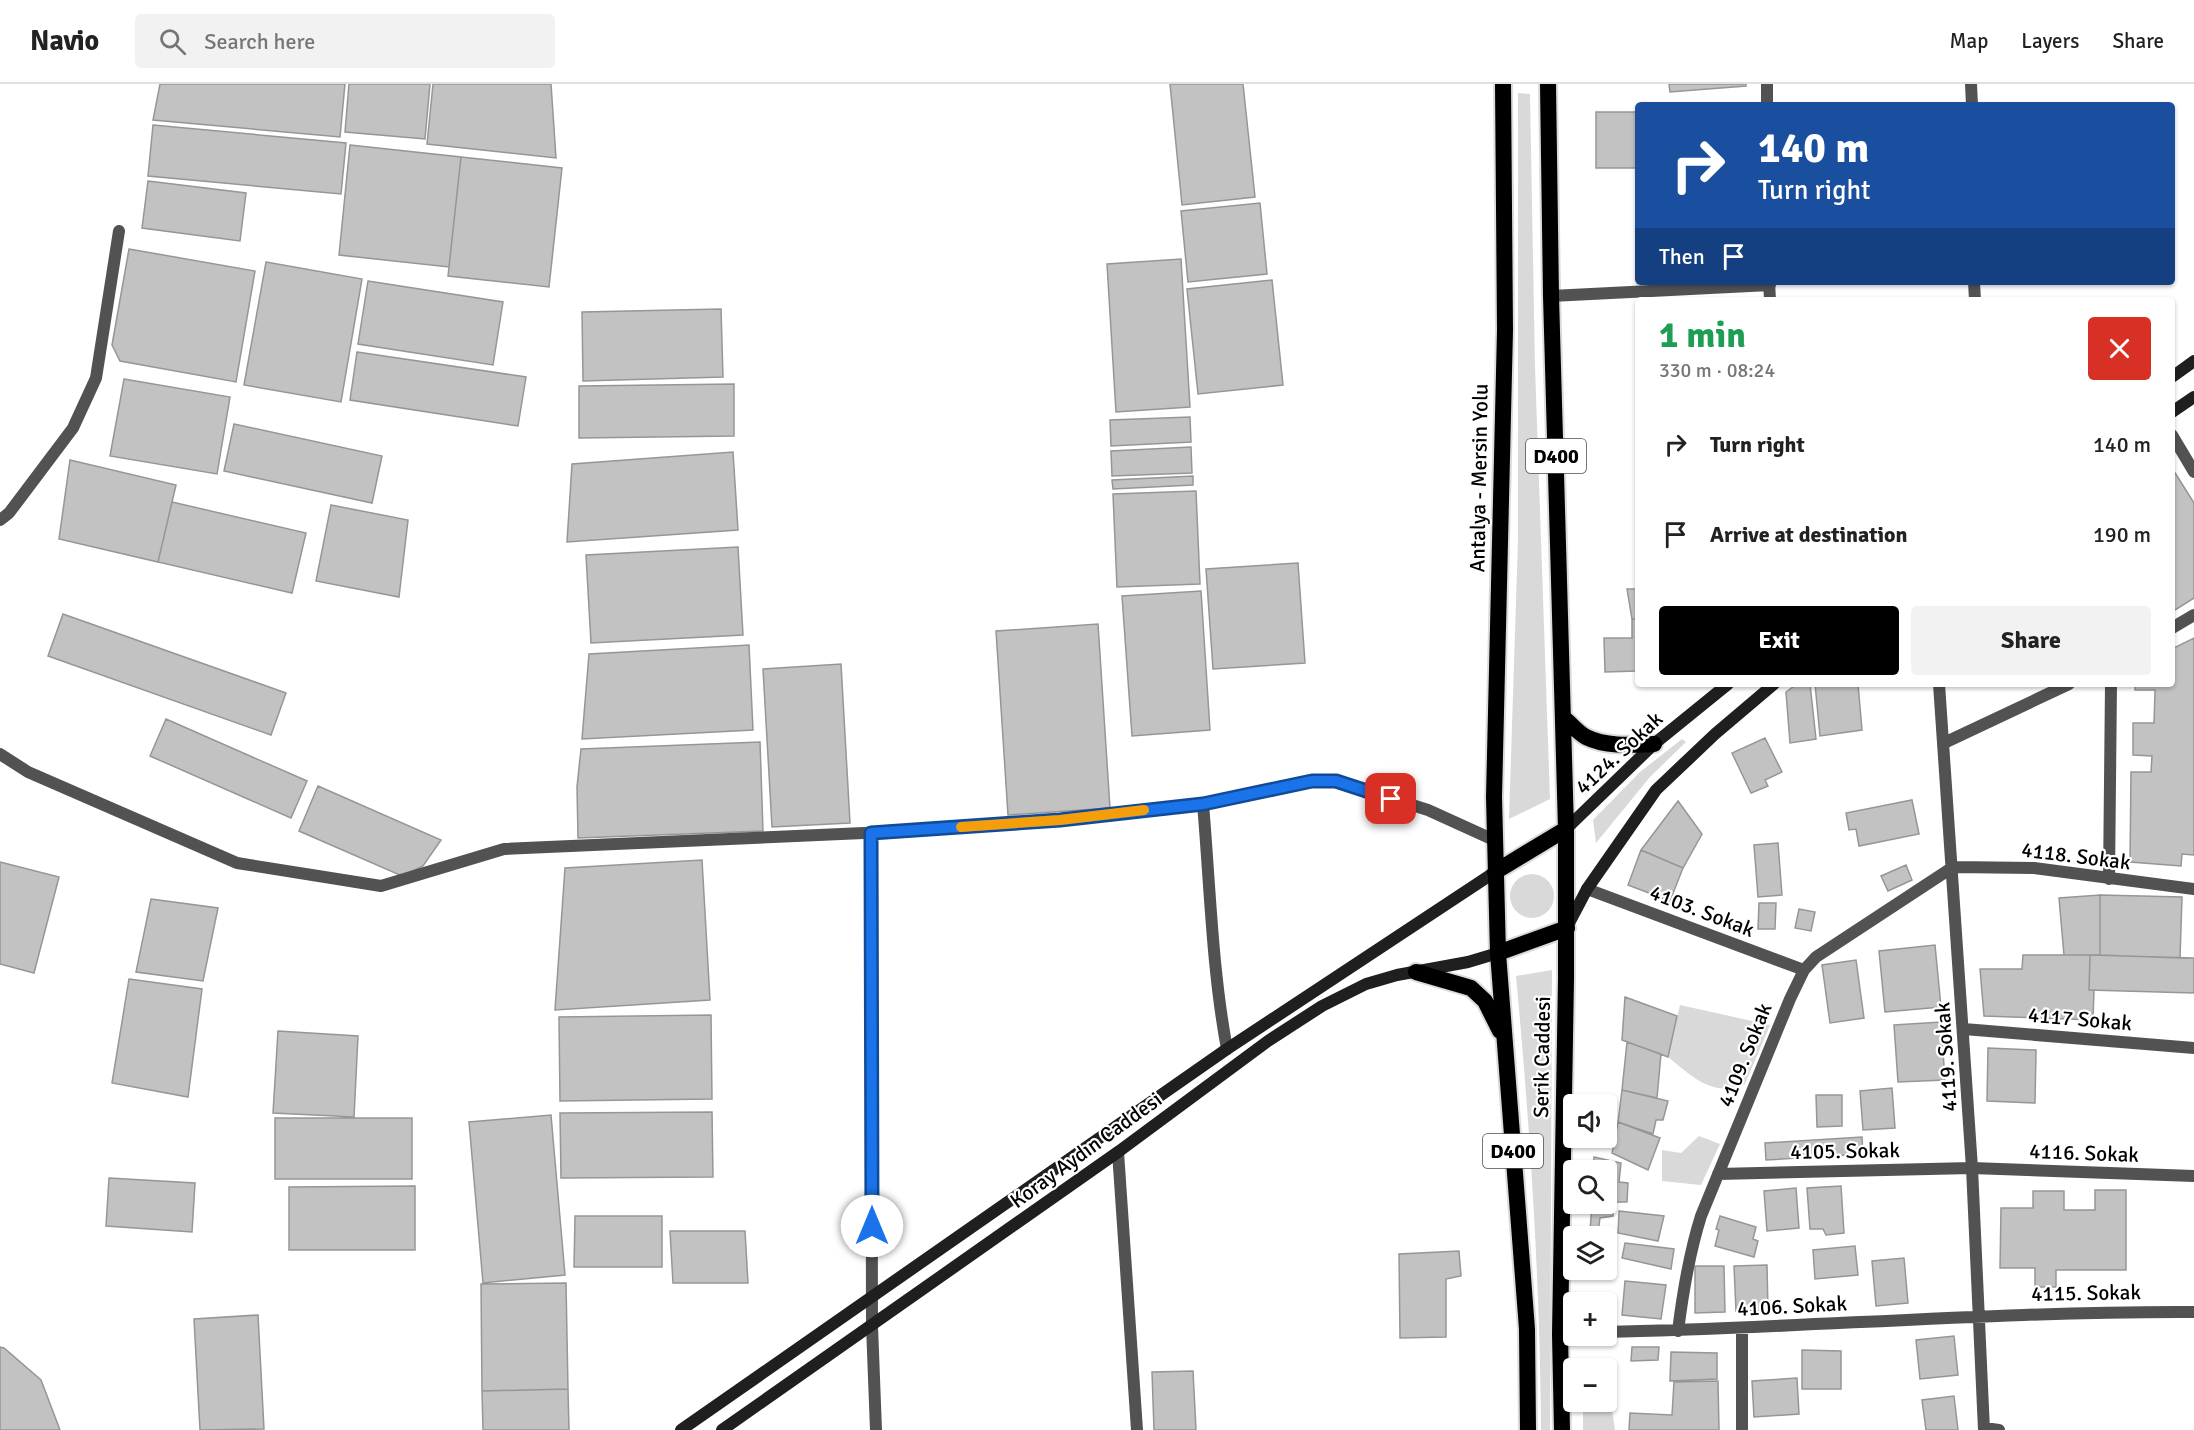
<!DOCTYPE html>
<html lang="en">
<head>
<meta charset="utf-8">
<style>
	:root { --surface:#fff; --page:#f2f2f2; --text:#222; --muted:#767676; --line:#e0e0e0; --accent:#000 }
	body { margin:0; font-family:Signika,sans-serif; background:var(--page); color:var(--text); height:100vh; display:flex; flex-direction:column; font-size:22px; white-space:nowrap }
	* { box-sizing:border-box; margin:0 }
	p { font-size:20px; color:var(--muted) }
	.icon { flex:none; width:33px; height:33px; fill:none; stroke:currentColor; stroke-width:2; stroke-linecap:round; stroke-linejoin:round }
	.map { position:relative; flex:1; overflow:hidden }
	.details { position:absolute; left:1635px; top:213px; width:540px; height:390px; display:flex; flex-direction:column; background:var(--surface); border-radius:6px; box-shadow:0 2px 4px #0004 }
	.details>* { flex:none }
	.banner { position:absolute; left:1635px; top:18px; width:540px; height:183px; border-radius:6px; box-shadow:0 2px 4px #0004; background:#1a4fa0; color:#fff; overflow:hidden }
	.tools { position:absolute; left:1563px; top:1010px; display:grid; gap:12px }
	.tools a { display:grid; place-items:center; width:54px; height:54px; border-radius:6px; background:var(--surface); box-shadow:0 2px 4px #0004; font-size:30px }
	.pin { position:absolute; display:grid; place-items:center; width:51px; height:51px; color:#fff; margin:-26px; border-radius:12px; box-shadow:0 3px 9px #0006 }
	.me { position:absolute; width:66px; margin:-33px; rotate:0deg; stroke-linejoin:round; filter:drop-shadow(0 0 4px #0008) }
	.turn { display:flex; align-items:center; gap:21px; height:126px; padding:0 24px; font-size:27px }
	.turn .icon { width:78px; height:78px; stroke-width:2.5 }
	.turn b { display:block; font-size:42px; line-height:51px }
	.then { display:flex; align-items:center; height:57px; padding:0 24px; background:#0003; gap:12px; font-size:22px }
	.round { display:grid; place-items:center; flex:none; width:63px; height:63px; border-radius:6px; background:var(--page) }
	.overview { display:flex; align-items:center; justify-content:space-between; height:102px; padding:0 24px }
	h1 { font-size:36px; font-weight:800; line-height:45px; color:#1e9e55 }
	.cta { display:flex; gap:12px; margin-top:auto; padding:12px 24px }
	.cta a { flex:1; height:69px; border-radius:6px; background:var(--accent); color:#fff; font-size:24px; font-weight:800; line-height:69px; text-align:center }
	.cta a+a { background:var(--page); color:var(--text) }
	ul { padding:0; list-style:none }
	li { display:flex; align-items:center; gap:18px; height:90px; padding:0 24px }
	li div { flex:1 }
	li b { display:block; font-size:22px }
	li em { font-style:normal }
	header { display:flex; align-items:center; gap:36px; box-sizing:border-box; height:84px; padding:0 30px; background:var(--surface); border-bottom:2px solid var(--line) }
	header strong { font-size:28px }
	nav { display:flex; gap:33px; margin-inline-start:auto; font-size:21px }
	.search { width:420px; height:54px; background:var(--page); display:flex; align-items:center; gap:15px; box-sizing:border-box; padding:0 21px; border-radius:6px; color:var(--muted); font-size:22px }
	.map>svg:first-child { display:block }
</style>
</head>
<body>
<header>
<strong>Navio</strong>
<div class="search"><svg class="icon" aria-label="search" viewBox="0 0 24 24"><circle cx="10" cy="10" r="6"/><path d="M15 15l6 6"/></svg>Search here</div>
<nav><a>Map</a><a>Layers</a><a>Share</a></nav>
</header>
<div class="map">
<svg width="2194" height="1346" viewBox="0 0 2194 1346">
	<rect width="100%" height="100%" fill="#fff"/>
	<path fill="#d9d9d9" d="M 1518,9 L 1530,10 L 1535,283 L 1550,715 L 1509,735 L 1518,455 Z
		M 1682,655 L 1686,658 L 1650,693 L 1596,759 L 1593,736 L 1640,688 Z
		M1510 812a22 22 0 1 1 44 0a22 22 0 1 1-44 0Z
		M 1552,886 L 1550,1346 L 1541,1346 C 1540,1195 1530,1043 1516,892 Z
		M 1680,921 L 1770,941 L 1745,1000 C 1712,1014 1692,992 1668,973 Z
		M 1699,1052 L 1720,1060 L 1701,1101 L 1662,1097 L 1662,1066 L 1681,1069 Z
		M 1583,1317 L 1606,1319 L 1612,1326 L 1615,1346 L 1583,1346 Z"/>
	<path fill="#c2c2c2" stroke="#969696" stroke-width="1.5" d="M 160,0 L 345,0 L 340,53 L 153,36 Z
		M 349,0 L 430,0 L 425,55 L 345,48 Z
		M 433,0 L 551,0 L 556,74 L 427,60 Z
		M 1170,0 L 1243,0 L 1255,113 L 1182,121 Z
		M 1669,0 L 1746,0 L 1746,2 L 1670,8 Z
		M 1596,28 L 1638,28 L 1638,84 L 1596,84 Z
		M 153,41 L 346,59 L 341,110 L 148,92 Z
		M 350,61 L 461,73 L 449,183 L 339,171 Z
		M 461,73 L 562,84 L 549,203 L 448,192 Z
		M 148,97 L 246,109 L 240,157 L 142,144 Z
		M 1260,119 L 1267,190 L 1188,198 L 1181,127 Z
		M 129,165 L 255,187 L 236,298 L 120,277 L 112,261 Z
		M 1181,175 L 1190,323 L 1116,328 L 1107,180 Z
		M 266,178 L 362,195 L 341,318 L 244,301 Z
		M 1272,196 L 1283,301 L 1198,310 L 1187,205 Z
		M 368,197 L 503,218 L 493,281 L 358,260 Z
		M 721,225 L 723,293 L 583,297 L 582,228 Z
		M 357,268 L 526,293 L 518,342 L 350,316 Z
		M 124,295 L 230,313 L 217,390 L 110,372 Z
		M 734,300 L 734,352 L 579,354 L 579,302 Z
		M 1190,333 L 1191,358 L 1111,362 L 1110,336 Z
		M 234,340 L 382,372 L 372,419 L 224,387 Z
		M 1191,363 L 1192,389 L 1112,392 L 1111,367 Z
		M 733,368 L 738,446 L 567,458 L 572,380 Z
		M 70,376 L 176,401 L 158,478 L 59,455 Z
		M 2172,384 L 2194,419 L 2194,514 L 2172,528 Z
		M 1193,392 L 1193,401 L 1113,405 L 1112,396 Z
		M 1196,407 L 1200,500 L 1117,503 L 1113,410 Z
		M 172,418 L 306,449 L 292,509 L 158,478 Z
		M 331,421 L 408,436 L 399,513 L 316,497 Z
		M 738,463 L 743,551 L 591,559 L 586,471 Z
		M 1298,479 L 1305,579 L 1213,585 L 1206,485 Z
		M 1627,505 L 1638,505 L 1638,535 L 1632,535 Z
		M 1201,507 L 1210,646 L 1132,652 L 1122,512 Z
		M 63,530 L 286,609 L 271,651 L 48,572 Z
		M 1632,535 L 1638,535 L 1638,587 L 1605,588 L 1604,554 L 1632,554 Z
		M 1098,540 L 1110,724 L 1008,731 L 996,547 Z
		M 2194,554 L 2194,771 L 2182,770 L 2181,782 L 2130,778 L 2131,688 L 2151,688 L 2152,672 L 2133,671 L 2133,639 L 2154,639 L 2155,606 L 2135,606 L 2135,600 L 2172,600 L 2172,565 Z
		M 749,561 L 753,646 L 582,655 L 589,570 Z
		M 841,580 L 850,739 L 772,743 L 763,585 Z
		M 1797,600 L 1810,600 L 1816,655 L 1790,659 L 1786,608 Z
		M 1815,600 L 1858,600 L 1862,646 L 1820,652 Z
		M 166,635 L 307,697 L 291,734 L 150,672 Z
		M 1765,654 L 1782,688 L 1765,696 L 1768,702 L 1751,709 L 1732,669 Z
		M 760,658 L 763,747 L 578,754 L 577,703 L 581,665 Z
		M 318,702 L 441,756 L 423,782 L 402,792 L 299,747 Z
		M 1912,716 L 1919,750 L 1859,762 L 1856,745 L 1849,746 L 1846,729 Z
		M 1678,717 L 1702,750 L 1683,784 L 1641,766 Z
		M 1778,759 L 1782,811 L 1758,813 L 1754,761 Z
		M 1641,766 L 1683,784 L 1670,817 L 1628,801 Z
		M 702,776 L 710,916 L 555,926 L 565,784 Z
		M 0,778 L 59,793 L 34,889 L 0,880 Z
		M 1906,781 L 1912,796 L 1888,807 L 1881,792 Z
		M 2100,811 L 2182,813 L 2180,874 L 2100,871 Z
		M 2100,811 L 2100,871 L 2064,871 L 2059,814 Z
		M 151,815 L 218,824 L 203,897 L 136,888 Z
		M 1759,819 L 1776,819 L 1775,845 L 1758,845 Z
		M 1799,825 L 1815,828 L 1811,847 L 1795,844 Z
		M 1935,861 L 1941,923 L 1885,928 L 1879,867 Z
		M 2023,871 L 2090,871 L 2089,906 L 2094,906 L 2093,936 L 1984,932 L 1980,885 L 2022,885 Z
		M 2090,871 L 2194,874 L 2194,909 L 2089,906 Z
		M 1856,876 L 1864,934 L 1830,939 L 1822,881 Z
		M 129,895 L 202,905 L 188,1013 L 112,999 Z
		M 1625,913 L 1677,932 L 1668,973 L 1622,956 Z
		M 711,931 L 712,1015 L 560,1017 L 559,933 Z
		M 1941,938 L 1945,996 L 1898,998 L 1894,941 Z
		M 278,947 L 358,952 L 354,1033 L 273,1029 Z
		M 1627,958 L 1661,970 L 1657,1014 L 1622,1006 Z
		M 1988,964 L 2036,966 L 2035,1019 L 1987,1017 Z
		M 1892,1004 L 1895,1044 L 1863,1046 L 1860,1007 Z
		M 1622,1006 L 1668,1017 L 1663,1036 L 1656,1036 L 1653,1050 L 1618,1038 Z
		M 1816,1011 L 1842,1011 L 1842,1042 L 1817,1043 Z
		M 712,1028 L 713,1093 L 561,1094 L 560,1029 Z
		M 551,1031 L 565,1191 L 483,1199 L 469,1038 Z
		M 275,1034 L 412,1034 L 412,1095 L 275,1095 Z
		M 1618,1038 L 1660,1054 L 1648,1086 L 1612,1069 Z
		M 1862,1053 L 1863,1070 L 1766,1076 L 1765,1059 Z
		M 1594,1073 L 1621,1079 L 1619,1098 L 1628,1099 L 1627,1118 L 1615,1118 L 1613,1132 L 1600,1134 L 1598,1149 L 1590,1148 L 1592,1119 L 1606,1119 L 1606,1086 L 1593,1086 Z
		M 109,1094 L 195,1099 L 192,1148 L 106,1142 Z
		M 415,1102 L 415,1166 L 289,1166 L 289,1103 Z
		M 1841,1102 L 1844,1149 L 1826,1151 L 1823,1145 L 1810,1145 L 1807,1104 Z
		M 1796,1104 L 1799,1144 L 1767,1147 L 1764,1107 Z
		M 2095,1106 L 2126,1106 L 2126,1186 L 2056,1186 L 2056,1203 L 2035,1203 L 2035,1184 L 2000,1184 L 2001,1124 L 2033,1124 L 2033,1107 L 2064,1107 L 2064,1126 L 2095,1126 Z
		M 1619,1127 L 1664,1132 L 1658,1157 L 1618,1149 Z
		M 575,1132 L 662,1132 L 662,1183 L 574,1183 Z
		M 1720,1132 L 1756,1143 L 1753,1155 L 1758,1157 L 1754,1173 L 1715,1162 L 1719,1146 L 1716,1145 Z
		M 670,1147 L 745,1147 L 748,1199 L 673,1199 Z
		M 1625,1159 L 1674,1165 L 1671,1185 L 1622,1174 Z
		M 1855,1162 L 1858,1191 L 1815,1195 L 1813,1166 Z
		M 1459,1167 L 1461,1192 L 1446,1195 L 1446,1253 L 1400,1254 L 1399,1170 Z
		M 1904,1174 L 1908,1219 L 1876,1222 L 1872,1177 Z
		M 1767,1181 L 1768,1227 L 1736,1227 L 1734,1182 Z
		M 1695,1182 L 1724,1182 L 1725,1228 L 1695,1229 Z
		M 1625,1197 L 1666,1201 L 1661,1235 L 1622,1231 Z
		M 566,1199 L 568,1305 L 482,1307 L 481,1200 Z
		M 258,1231 L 264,1345 L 200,1346 L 194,1235 Z
		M 1954,1252 L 1958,1291 L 1920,1295 L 1916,1256 Z
		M 0,1263 L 4,1264 L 41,1296 L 60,1346 L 0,1346 Z
		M 1632,1263 L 1659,1263 L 1658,1276 L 1631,1277 Z
		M 1802,1266 L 1841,1267 L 1841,1305 L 1802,1305 Z
		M 1671,1268 L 1717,1269 L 1717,1295 L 1670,1297 Z
		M 1193,1287 L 1196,1346 L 1154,1346 L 1152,1288 Z
		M 1797,1294 L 1799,1330 L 1754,1333 L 1752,1297 Z
		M 1718,1297 L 1719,1346 L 1629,1346 L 1630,1329 L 1672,1331 L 1674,1298 Z
		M 568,1305 L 569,1346 L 483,1346 L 482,1307 Z
		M 1954,1312 L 1958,1346 L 1926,1346 L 1922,1316 Z"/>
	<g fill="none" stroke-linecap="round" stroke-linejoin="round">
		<defs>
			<path id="trunk" d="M 1503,0 L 1505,246 L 1494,713 L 1498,869 L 1527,1245 L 1528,1346
				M 1548,0 L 1551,212 L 1566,745 L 1566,895 L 1560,1250 L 1562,1346
				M 1564,634 C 1571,640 1578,649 1586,653 C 1606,663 1632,661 1654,660
				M 1495,788 L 1566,745
				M 1498,869 L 1567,844
				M 1416,888 L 1471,904 L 1485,917 L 1500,947"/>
		</defs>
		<use href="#trunk" stroke="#dbdbdb" stroke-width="20"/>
		<path stroke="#525252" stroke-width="12" d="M 1767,0 L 1767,21
			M 1971,0 L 1972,21
			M 1769,198 L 1770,216
			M 1974,198 L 1975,216
			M 1551,212 L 1770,201
			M 2172,351 L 2194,388
			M 0,436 L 9,429 L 73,344 L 96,294 L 119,147
			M 2172,544 L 2194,531
			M 1939,600 L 1972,1084 L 1984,1346
			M 1944,659 L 2069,600
			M 0,670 L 28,688 L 237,779 L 381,802 L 504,765 L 909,747 L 1060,736 L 1203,720 L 1312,697 L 1336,697 L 1428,726 L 1494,756
			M 1203,720 C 1210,801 1212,885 1227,965
			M 871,749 L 872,1242 L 876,1346
			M 2109,795 L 2111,600
			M 1587,805 L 1804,886
			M 1964,945 L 2194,964
			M 1118,1068 L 1137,1346
			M 1718,1090 L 1972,1084 L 2194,1092
			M 1678,1247 C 1683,1207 1689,1170 1701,1132 L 1790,915 L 1804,886 L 1816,873 L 1953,783 L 2034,784 L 2194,805
			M 1606,1248 C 1803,1244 1998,1227 2194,1228
			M 1984,1344 L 1999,1346
			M 1742,1346 L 1742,1244"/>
		<path stroke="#1f1f1f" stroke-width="12" d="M 2172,293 L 2194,277
			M 2172,328 L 2194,313
			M 1566,745 L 1654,660 L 1728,600
			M 1567,843 L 1587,805 L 1656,706 L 1715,650 L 1774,600
			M 681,1346 L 1227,965 L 1495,788
			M 722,1346 L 1118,1068 L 1268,957 L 1322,922 L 1366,900 L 1397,891 L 1468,878 L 1498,869"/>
		<use href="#trunk" stroke="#000" stroke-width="16"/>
	</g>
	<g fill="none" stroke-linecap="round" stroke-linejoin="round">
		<defs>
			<path id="route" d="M 872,1142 L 871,749 L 1060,736 L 1203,720 L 1312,697 L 1336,697 L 1391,715"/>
		</defs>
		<use href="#route" stroke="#114b97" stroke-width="15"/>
		<use href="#route" stroke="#1a73e8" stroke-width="10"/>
		<path stroke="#f59e0b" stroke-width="10" d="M 961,743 L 1060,736 L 1144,726"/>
	</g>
	<g text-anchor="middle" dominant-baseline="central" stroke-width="4.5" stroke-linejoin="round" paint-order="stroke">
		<g fill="#fff" stroke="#4c4c4c" stroke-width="1.5">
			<rect x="1526" y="355" width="60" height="34" rx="4.5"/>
			<rect x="1483" y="1050" width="60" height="34" rx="4.5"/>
		</g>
		<g font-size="20" font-weight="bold" fill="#000">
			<text x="1556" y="372">D400</text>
			<text x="1513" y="1067">D400</text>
		</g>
		<g font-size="21" fill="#000" stroke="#fff">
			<text transform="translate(1479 394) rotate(-89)">Antalya - Mersin Yolu</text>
			<text transform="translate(1619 669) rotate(-43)">4124. Sokak</text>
			<text transform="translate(2076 772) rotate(7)">4118. Sokak</text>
			<text transform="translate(1702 827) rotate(21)">4103. Sokak</text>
			<text transform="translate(2080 935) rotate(5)">4117 Sokak</text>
			<text transform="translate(1745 971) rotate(-68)">4109. Sokak</text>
			<text transform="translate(1542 973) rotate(-89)">Serik Caddesi</text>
			<text transform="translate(1946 973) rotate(-94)">4119. Sokak</text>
			<text transform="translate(1086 1066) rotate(-36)">Koray Aydın Caddesi</text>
			<text transform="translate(1845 1067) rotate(-1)">4105. Sokak</text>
			<text transform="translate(2084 1069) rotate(2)">4116. Sokak</text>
			<text transform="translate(2086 1209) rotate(-1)">4115. Sokak</text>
			<text transform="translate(1792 1222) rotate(-3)">4106. Sokak</text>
		</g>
	</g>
</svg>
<div class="tools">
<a><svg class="icon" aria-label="sound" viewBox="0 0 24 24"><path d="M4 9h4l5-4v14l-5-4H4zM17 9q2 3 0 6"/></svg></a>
<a><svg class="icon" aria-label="search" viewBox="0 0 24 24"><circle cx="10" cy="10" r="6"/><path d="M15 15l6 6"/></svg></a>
<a><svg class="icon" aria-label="layers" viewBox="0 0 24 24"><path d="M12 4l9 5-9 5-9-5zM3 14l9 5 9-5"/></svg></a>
<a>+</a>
<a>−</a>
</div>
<div class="pin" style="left:1391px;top:715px;background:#d93025"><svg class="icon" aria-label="arrive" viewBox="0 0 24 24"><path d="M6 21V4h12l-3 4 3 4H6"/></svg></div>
<svg class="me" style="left:872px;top:1142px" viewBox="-20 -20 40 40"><circle r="19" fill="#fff"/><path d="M0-13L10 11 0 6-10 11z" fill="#1a73e8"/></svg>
<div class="banner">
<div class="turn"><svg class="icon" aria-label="right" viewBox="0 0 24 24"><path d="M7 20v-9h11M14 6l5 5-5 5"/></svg><div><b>140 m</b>Turn right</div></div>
<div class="then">Then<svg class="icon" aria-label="arrive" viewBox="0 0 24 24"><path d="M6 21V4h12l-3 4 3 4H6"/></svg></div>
</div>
<section class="details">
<div class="overview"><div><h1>1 min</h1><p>330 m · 08:24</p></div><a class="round" style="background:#d93025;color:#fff"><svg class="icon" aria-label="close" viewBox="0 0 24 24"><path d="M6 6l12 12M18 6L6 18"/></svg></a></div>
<ul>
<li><svg class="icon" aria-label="right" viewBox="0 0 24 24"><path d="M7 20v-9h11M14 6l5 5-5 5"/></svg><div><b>Turn right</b></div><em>140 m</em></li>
<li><svg class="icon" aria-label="arrive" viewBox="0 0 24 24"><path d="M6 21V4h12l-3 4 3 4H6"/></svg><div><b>Arrive at destination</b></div><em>190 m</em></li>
</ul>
<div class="cta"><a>Exit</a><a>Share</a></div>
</section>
</div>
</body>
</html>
